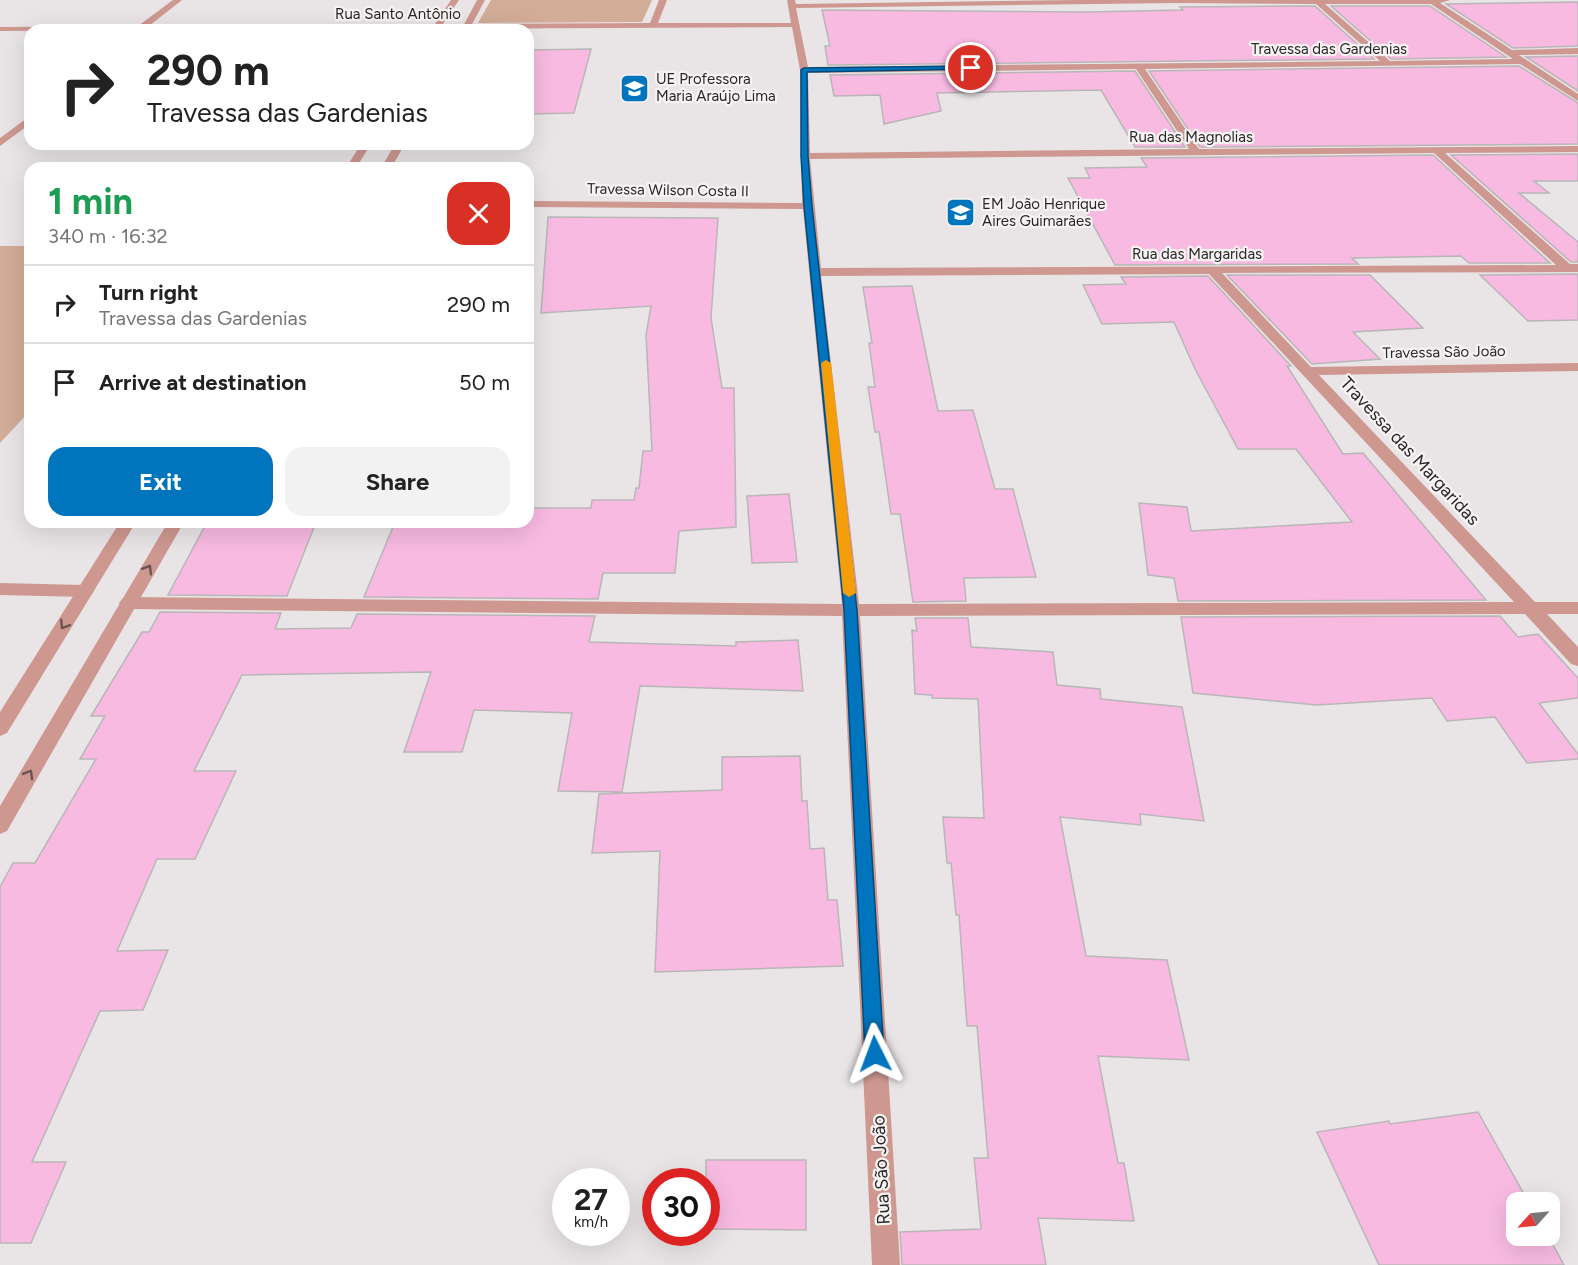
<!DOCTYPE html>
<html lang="en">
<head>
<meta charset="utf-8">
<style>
	:root { --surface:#fff; --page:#f2f2f2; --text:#222; --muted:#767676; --line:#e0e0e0; --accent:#0174be }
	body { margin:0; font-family:Figtree,sans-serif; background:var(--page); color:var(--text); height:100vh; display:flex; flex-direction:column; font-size:22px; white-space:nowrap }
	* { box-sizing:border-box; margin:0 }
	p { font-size:20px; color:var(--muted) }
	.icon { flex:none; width:33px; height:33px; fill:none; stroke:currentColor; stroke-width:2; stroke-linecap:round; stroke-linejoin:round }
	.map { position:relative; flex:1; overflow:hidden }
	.drawer { position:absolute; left:24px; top:162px; width:510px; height:366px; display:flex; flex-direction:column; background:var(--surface); border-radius:18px; box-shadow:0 6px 24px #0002 }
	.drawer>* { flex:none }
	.banner { position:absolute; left:24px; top:24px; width:510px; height:126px; border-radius:18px; box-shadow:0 6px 24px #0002; background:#fff; color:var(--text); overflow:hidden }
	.needle { width:39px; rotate:243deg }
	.buttons { position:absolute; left:1506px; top:1192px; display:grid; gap:12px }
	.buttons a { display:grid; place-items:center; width:54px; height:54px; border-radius:12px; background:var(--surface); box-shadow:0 6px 24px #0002; font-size:30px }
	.speed { position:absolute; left:552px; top:1168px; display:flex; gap:12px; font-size:30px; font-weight:700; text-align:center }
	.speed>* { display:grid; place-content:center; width:78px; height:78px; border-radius:50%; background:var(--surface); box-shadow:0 6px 24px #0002; line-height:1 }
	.speed small { font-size:15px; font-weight:400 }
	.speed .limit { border:9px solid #d22; background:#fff; color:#111 }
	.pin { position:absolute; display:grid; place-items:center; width:51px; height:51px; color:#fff; margin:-26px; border:3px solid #fff; border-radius:50%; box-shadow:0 2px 6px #0007 }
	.me { position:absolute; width:66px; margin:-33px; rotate:357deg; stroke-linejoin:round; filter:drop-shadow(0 0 4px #0008) }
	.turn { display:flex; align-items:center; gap:21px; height:126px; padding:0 24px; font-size:27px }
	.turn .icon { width:78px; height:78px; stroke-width:2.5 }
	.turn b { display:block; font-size:42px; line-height:51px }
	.round { display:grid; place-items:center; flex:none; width:63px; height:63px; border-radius:18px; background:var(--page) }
	.summary { display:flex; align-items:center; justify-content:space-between; height:102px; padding:0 24px }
	h1 { font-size:36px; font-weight:700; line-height:45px; color:#1e9e55 }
	.primary-button { display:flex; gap:12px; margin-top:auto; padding:12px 24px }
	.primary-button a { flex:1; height:69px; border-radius:18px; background:var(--accent); color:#fff; font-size:24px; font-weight:700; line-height:69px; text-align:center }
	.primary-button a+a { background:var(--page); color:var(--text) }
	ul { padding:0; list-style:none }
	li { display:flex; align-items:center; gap:18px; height:78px; padding:0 24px; border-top:2px solid var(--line) }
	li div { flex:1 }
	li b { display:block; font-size:22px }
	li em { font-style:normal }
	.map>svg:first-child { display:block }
</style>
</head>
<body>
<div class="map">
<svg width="1578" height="1265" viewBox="0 0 1578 1265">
	<rect width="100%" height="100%" fill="#e9e5e6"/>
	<path fill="#d2ac97" d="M 491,0 L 652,0 L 642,22 L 478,23 Z
		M 0,246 L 30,246 L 30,411 L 0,443 Z"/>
	<path fill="#f8bae1" stroke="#b9b6b8" stroke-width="1.5" d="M 1578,2 L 1578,46 L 1513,48 L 1446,4 Z
		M 1315,6 L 1374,59 L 828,65 L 825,46 L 830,46 L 822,10 L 1087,12 L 1183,10 L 1180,7 Z
		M 1331,6 L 1430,6 L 1506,57 L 1391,59 Z
		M 591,49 L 574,113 L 528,114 L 528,50 Z
		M 1578,56 L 1578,91 L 1526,57 Z
		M 1519,66 L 1578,103 L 1578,144 L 1200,147 L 1149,71 Z
		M 1135,71 L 1185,147 L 1135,147 L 1101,90 L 937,93 L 941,111 L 884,124 L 880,95 L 834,96 L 830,75 Z
		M 1578,154 L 1578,181 L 1534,181 L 1549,193 L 1519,193 L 1578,242 L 1578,262 L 1571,262 L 1451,155 Z
		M 1433,155 L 1550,263 L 1469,263 L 1461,256 L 1352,258 L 1358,264 L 1115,265 L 1068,178 L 1090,178 L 1085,168 L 1147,167 L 1141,158 Z
		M 548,217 L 718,218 L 711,318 L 722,388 L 734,388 L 736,527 L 679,531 L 675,573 L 603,573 L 598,599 L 364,597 L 395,522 L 528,522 L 528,508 L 591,508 L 592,500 L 634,500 L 636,488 L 639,488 L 643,451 L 652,451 L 646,335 L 651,306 L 541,313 Z
		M 1578,274 L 1578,320 L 1528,321 L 1480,275 Z
		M 1227,275 L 1370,275 L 1423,328 L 1353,332 L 1380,359 L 1312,364 Z
		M 1208,276 L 1291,366 L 1287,366 L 1343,454 L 1363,453 L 1486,600 L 1178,601 L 1174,578 L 1148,575 L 1139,503 L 1187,507 L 1191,531 L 1352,522 L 1296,449 L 1238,449 L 1195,369 L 1174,322 L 1102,324 L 1083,285 L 1126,284 L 1121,277 Z
		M 912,286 L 938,411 L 973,410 L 995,489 L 1013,489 L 1036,577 L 964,578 L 966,601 L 913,602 L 900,514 L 891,514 L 879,432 L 875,432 L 868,387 L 875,387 L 869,343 L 872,343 L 863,287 Z
		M 789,494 L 797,562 L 752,563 L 747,496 Z
		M 207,522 L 316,522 L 287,596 L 168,595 Z
		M 160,612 L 281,613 L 275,629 L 351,628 L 357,614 L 595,616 L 589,642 L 736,646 L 736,642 L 798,640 L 803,691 L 640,686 L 622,792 L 558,791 L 572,713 L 474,710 L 462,752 L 404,752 L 431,672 L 242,675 L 194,771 L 236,771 L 195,859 L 157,859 L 117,951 L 168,950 L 143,1010 L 100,1011 L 32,1162 L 66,1162 L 31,1243 L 0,1243 L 0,887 L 13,863 L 35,863 L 96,759 L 80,759 L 105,716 L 91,716 L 142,632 L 149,632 Z
		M 1500,616 L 1518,637 L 1538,634 L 1578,678 L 1578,698 L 1539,703 L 1578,754 L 1578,759 L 1527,763 L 1495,717 L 1447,721 L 1432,698 L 1317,705 L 1193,693 L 1181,617 Z
		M 915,618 L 968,618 L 971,647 L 1053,652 L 1057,685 L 1100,689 L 1101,699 L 1182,707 L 1204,821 L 1140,814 L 1141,825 L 1060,817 L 1086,956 L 1167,960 L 1189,1060 L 1098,1056 L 1118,1163 L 1124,1163 L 1134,1221 L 1038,1218 L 1046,1265 L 902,1265 L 900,1232 L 981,1229 L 974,1158 L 988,1158 L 977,1026 L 967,1026 L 959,915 L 956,915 L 951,863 L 947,863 L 943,817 L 984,818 L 978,699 L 932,698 L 932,695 L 915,694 L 912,630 L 917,631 Z
		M 800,756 L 802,801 L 807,801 L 810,849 L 824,848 L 828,900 L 837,900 L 843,966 L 655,972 L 660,851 L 592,853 L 599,794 L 722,790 L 722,757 Z
		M 1478,1112 L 1529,1203 L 1516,1203 L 1516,1236 L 1548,1236 L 1564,1265 L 1379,1265 L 1317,1132 L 1389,1121 L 1390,1124 Z
		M 706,1160 L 806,1160 L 806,1230 L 706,1229 Z"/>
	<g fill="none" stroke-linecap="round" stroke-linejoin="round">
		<path fill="#ce9891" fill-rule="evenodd" d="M 173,0 L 182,0 L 149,26 L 650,23 L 659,0 L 667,0 L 658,23 L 791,23 L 787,0 L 795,0 L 796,4 L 1077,0 L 1450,0 L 1440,3 L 1512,50 L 1578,48 L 1578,54 L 1519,55 L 1578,94 L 1578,101 L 1520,64 L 1145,69 L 1199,149 L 1578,146 L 1578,152 L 1445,153 L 1570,264 L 1578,264 L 1578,272 L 1222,273 L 1311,367 L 1578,363 L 1578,371 L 1319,375 L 1535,602 L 1578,602 L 1578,614 L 1547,614 L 1578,647 L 1578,666 L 1571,664 L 1525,614 L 860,616 L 900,1265 L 872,1265 L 842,616 L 128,609 L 122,607 L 119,603 L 122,599 L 128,597 L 842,604 L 803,209 L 528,207 L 528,201 L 802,203 L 800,70 L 792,27 L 0,31 L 0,27 L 138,26 ZM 1176,3 L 1316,4 L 1380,61 L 808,67 L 796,8 ZM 1325,4 L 1431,4 L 1513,59 L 1390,61 ZM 1136,69 L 1189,149 L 810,153 L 808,73 ZM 1434,153 L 1556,265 L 821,268 L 810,159 ZM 1209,274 L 1514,602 L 859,604 L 821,276 Z
			M 30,116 L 30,124 L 0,146 L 0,138 Z
			M 0,583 L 85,585 L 91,587 L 94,591 L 91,595 L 85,597 L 0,595 Z"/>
		<path fill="#ce9891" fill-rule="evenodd" d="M 451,0 L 459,0 L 439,30 L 431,30 Z
			M 477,0 L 485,0 L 469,30 L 461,30 Z
			M 361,144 L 371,144 L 356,168 L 346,168 Z
			M 395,144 L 405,144 L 391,168 L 381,168 Z
			M 120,522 L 136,522 L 7,733 L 0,736 L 0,712 Z
			M 168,522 L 184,522 L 7,831 L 0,834 L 0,806 Z"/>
	</g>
	<defs><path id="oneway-chevron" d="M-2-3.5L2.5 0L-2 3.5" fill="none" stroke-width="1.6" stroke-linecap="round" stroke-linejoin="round" transform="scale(1.5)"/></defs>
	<g stroke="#6a5451">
		<use href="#oneway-chevron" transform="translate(148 569) rotate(-59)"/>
		<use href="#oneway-chevron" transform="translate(64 625) rotate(122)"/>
		<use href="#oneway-chevron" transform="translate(29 774) rotate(-60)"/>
	</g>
	<path fill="#0174be" stroke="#014b7c" stroke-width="1.5" d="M 971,66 L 973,69 L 807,72 L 808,156 L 812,206 L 857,610 L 884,1054 L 881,1061 L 875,1064 L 868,1061 L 865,1054 L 844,610 L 804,206 L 801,156 L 801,70 L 804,68 Z"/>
	<path fill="#f59e0b" d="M 826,360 L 831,363 L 856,593 L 849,597 L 843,593 L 821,363 Z"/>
	<defs>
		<symbol id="school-square" viewBox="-11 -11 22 22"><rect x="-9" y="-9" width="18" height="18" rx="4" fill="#0174be" stroke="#f7f3f3"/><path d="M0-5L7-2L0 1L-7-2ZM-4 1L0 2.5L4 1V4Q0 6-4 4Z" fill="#fff"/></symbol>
	</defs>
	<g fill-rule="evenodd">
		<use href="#school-square" x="618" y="72" width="33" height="33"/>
		<use href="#school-square" x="944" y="196" width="33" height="33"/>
	</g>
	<g text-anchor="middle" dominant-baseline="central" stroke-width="4.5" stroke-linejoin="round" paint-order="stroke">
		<g font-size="15" fill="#282727" stroke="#f7f3f3">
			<text x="398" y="14">Rua Santo Antônio</text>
			<text x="1329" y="49">Travessa das Gardenias</text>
			<text x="1191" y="137">Rua das Magnolias</text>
			<text transform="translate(668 190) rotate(1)">Travessa Wilson Costa II</text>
			<text x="1197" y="254">Rua das Margaridas</text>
			<text transform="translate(1444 352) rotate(-1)">Travessa São João</text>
		</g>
		<g font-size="15" fill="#282727" stroke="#f7f3f3" text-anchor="start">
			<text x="656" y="79">UE Professora<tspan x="656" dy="17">Maria Araújo Lima</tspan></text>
			<text x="982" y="204">EM João Henrique<tspan x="982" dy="17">Aires Guimarães</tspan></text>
		</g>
		<g font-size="18" fill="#282727" stroke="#f7f3f3">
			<text transform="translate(1410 451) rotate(47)">Travessa das Margaridas</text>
			<text transform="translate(881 1170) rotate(-93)">Rua São João</text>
		</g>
	</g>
</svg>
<div class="buttons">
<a><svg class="needle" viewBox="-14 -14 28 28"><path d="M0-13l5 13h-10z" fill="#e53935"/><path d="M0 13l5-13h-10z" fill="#767676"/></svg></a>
</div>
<div class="speed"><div>27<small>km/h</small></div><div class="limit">30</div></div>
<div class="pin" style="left:971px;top:68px;background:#d93025"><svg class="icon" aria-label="arrive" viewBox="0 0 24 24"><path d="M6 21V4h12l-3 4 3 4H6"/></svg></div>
<svg class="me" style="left:875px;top:1054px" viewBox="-20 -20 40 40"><path d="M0-17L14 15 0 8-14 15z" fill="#0174be" stroke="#fff" stroke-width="4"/></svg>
<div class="banner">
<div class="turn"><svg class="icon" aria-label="right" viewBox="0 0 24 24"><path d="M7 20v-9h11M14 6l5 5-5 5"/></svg><div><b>290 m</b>Travessa das Gardenias</div></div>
</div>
<section class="drawer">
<div class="summary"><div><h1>1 min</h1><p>340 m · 16:32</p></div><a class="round" style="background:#d93025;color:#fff"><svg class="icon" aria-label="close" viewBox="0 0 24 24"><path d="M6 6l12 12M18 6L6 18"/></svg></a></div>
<ul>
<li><svg class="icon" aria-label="right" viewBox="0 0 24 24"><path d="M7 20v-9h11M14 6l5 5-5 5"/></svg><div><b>Turn right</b><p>Travessa das Gardenias</p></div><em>290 m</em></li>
<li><svg class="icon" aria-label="arrive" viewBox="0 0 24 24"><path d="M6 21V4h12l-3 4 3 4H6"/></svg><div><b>Arrive at destination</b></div><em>50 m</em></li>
</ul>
<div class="primary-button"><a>Exit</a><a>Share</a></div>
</section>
</div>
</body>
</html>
